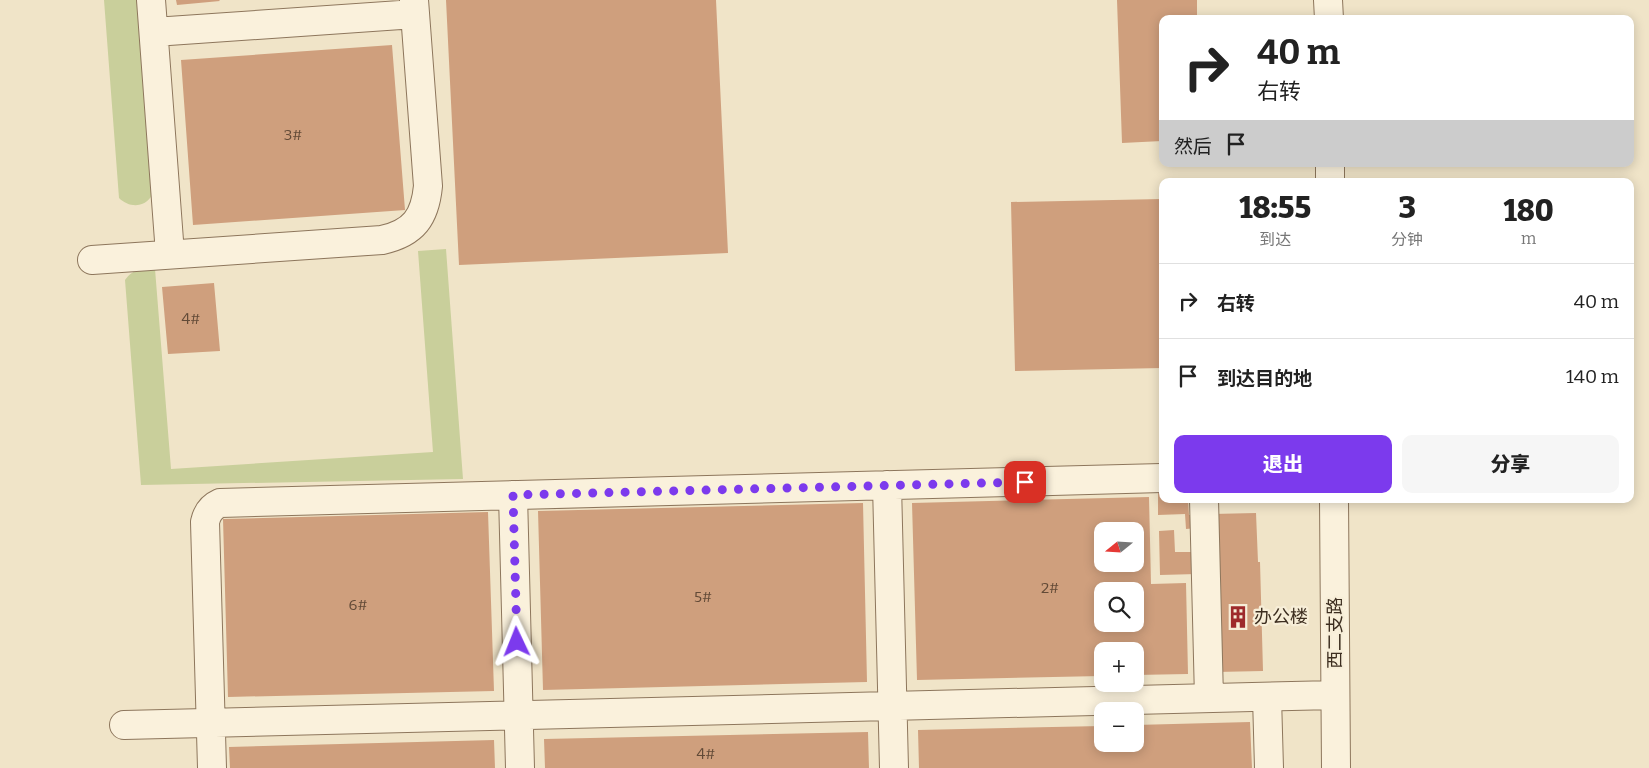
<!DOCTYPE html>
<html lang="zh">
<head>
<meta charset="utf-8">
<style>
	:root { --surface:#fff; --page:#f6f6f6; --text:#222; --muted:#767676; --line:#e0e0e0; --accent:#7c3aed }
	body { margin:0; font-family:Bitter,"Noto Sans SC",serif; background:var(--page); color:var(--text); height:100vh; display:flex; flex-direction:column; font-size:19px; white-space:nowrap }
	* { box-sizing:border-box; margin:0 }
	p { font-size:16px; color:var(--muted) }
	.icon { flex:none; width:28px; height:28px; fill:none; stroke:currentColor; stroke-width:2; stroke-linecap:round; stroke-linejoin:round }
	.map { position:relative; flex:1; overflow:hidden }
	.details { position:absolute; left:1159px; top:178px; width:475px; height:325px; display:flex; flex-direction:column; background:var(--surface); border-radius:10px; box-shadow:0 2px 12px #0003 }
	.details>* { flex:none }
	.hud { position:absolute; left:1159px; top:15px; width:475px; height:152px; border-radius:10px; box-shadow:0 2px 12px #0003; background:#fff; color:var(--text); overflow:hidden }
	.needle { width:32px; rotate:252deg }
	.controls { position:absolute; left:1094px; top:522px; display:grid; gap:10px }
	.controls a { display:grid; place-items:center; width:50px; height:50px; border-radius:10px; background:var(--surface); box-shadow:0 2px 12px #0003; font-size:25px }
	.pin { position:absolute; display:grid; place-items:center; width:42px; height:42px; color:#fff; margin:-21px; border-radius:10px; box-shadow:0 2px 8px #0006 }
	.me { position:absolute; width:55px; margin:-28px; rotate:358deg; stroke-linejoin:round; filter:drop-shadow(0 0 4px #0008) }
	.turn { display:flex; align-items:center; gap:18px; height:105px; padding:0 15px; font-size:22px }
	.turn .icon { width:65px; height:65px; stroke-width:2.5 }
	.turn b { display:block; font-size:35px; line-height:42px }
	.then { display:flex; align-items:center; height:48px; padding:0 15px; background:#0003; gap:10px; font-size:19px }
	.eta { display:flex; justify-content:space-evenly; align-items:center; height:85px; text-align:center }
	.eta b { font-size:30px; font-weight:800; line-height:35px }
	.primary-button { display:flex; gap:10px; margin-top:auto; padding:10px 15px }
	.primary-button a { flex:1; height:58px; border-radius:10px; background:var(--accent); color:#fff; font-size:20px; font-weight:800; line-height:58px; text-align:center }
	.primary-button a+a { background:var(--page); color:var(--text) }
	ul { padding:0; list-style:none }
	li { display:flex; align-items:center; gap:15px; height:75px; padding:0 15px; border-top:1px solid var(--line) }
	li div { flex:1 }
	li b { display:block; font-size:19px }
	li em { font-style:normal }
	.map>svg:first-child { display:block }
</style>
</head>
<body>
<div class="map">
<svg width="1649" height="768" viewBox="0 0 1649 768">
	<rect width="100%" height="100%" fill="#f0e4c8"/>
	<path fill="#c9cf9b" d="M 104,0 L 138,0 L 152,195 C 145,208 129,208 119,198 Z
		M 446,249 L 463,479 L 141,485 L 125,280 C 134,268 141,270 155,269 L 171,469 L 433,452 L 418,251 Z"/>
	<path fill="#cf9f7d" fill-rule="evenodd" d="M 176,0 L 219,0 L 220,1 L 177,5 Z
		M 446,0 L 716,0 L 728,253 L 459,265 Z
		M 1117,0 L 1197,0 L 1197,19 L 1162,19 L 1162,141 L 1122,143 Z
		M 392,45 L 405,210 L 193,225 L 181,60 Z
		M 1162,199 L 1162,368 L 1015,371 L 1011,202 Z
		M 214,283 L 220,351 L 168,354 L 162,287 Z
		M 1158,488 L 1162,488 L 1162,499 L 1188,499 L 1189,515 L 1197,515 L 1197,528 L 1186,529 L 1185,514 L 1158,515 Z
		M 1149,497 L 1151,584 L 1186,583 L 1188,674 L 1135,675 L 1135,651 L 1102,651 L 1102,676 L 917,680 L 912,503 ZM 1102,531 L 1135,531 L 1135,564 L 1102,564 ZM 1102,591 L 1135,591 L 1135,624 L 1102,624 Z
		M 863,503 L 867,682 L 543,690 L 538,511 Z
		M 488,512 L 494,691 L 228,697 L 223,519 Z
		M 1256,513 L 1258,562 L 1260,562 L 1263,671 L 1216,672 L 1212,514 Z
		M 1174,530 L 1175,552 L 1196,552 L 1197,574 L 1160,575 L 1159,531 Z
		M 1250,722 L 1252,768 L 919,768 L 918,730 L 1102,726 L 1102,744 L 1135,744 L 1135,725 Z
		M 868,732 L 869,768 L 545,768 L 544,739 Z
		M 494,740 L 495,768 L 230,768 L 229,747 Z"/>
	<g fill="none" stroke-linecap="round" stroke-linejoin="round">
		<defs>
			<path id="minor" d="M 151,0 L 170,254
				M 1328,0 L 1329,19
				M 154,32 L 415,14
				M 1330,164 L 1330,181
				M 92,260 L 382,240 C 414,233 425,217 428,186 L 414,0
				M 887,485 L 894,768
				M 513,495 L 520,768
				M 1204,499 L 1209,698
				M 1334,499 L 1336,768
				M 1267,697 L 1269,768
				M 124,725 L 1335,695
				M 212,768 L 205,522 C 207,513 211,507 220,503 L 1162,478"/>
		</defs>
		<use href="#minor" stroke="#8d765c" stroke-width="30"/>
		<use href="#minor" stroke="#faf1dc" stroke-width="28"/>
	</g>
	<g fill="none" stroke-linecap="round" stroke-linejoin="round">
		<path stroke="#7c3aed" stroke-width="9" stroke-dasharray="0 16.2" d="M 517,642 L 513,495 L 1025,482"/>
	</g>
	<defs>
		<symbol id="building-bare" viewBox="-9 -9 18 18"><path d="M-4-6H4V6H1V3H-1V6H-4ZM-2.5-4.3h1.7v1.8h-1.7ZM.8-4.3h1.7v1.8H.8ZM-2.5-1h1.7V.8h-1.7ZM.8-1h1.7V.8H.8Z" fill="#9e2a2b" stroke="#f7eed8" stroke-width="2.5" paint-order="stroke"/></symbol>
	</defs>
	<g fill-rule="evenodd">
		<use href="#building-bare" x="1222" y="601" width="32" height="32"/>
	</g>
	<g text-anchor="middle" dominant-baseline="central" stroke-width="4.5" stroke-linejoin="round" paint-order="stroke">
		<g font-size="15" fill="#624a37">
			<text x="293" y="135">3#</text>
			<text x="191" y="319">4#</text>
			<text x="1050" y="588">2#</text>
			<text x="703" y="597">5#</text>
			<text x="358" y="605">6#</text>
			<text x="706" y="754">4#</text>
		</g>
		<g font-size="18" fill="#3d2e20" stroke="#f7eed8" text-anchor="start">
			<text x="1254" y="617">办公楼</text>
		</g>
		<g font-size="18" fill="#3d2e20" stroke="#f7eed8">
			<text transform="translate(1335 633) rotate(-90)">西二支路</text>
		</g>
	</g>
</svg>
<div class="controls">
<a><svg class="needle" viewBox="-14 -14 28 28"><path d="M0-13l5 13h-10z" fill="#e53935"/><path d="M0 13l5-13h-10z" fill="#767676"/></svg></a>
<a><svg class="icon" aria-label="search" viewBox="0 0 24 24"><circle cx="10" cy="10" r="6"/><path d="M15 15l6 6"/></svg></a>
<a>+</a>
<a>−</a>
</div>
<div class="pin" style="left:1025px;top:482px;background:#d93025"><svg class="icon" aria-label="arrive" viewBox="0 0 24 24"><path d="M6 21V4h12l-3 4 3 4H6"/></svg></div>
<svg class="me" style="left:517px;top:642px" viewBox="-20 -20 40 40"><path d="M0-17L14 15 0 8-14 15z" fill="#7c3aed" stroke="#fff" stroke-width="4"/></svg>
<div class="hud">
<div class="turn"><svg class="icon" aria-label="right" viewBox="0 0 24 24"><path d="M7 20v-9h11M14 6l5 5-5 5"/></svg><div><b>40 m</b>右转</div></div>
<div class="then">然后<svg class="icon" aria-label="arrive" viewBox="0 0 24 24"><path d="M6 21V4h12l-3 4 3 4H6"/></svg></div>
</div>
<section class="details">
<div class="eta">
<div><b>18:55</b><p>到达</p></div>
<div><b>3</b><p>分钟</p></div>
<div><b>180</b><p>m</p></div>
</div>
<ul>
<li><svg class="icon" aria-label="right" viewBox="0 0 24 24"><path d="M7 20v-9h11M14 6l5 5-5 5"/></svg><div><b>右转</b></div><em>40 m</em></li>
<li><svg class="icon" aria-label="arrive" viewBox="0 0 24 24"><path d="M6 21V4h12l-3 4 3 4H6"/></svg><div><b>到达目的地</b></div><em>140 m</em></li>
</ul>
<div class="primary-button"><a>退出</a><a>分享</a></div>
</section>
</div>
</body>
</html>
